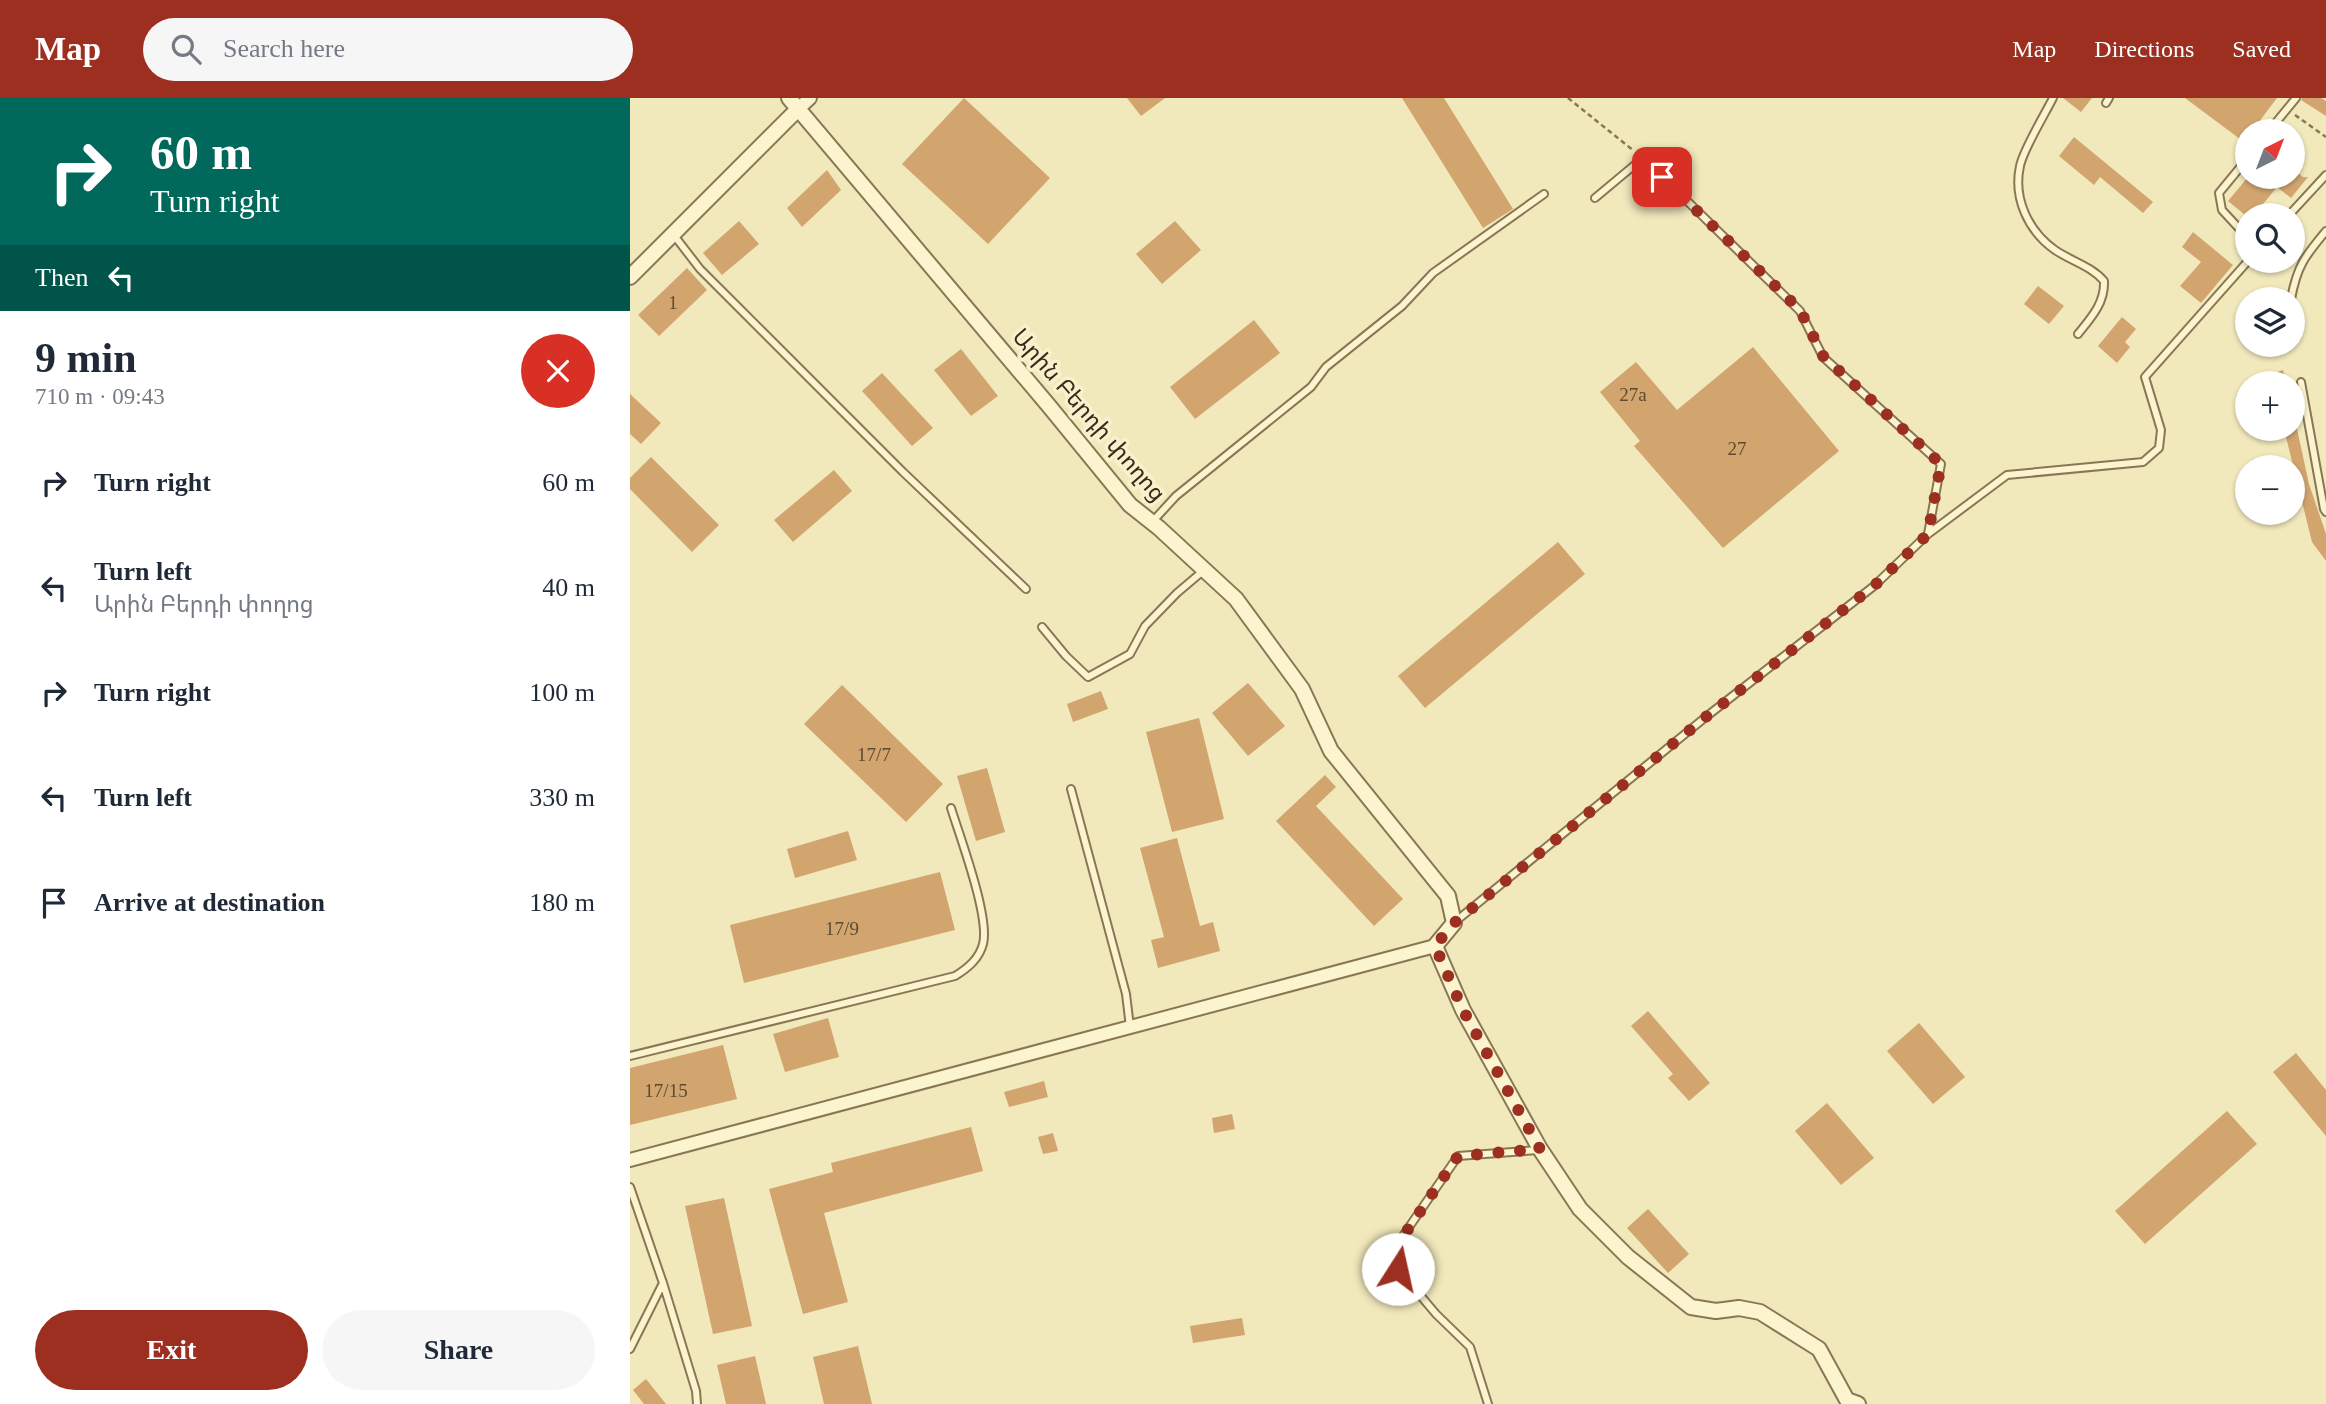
<!DOCTYPE html>
<html lang="en">
<head>
<meta charset="utf-8">
<style>
	:root { --surface:#fff; --page:#f6f6f7; --text:#1f2937; --muted:#747a83; --accent:#9c2f20 }
	body { margin:0; font-family:"Times New Roman","Noto Sans Armenian",serif; background:var(--page); color:var(--text); height:100vh; display:flex; flex-direction:column; font-size:26px; white-space:nowrap }
	* { box-sizing:border-box; margin:0 }
	p { font-size:23px; color:var(--muted) }
	.icon { flex:none; width:38px; height:38px; fill:none; stroke:currentColor; stroke-width:2; stroke-linecap:round; stroke-linejoin:round }
	.map { position:relative; flex:1; overflow:hidden }
	.sheet { display:flex; flex-direction:column; background:var(--surface); width:630px }
	.sheet>* { flex:none }
	.top-card { background:#00695c; color:#fff; overflow:hidden }
	.needle { width:46px; rotate:42deg }
	.buttons { position:absolute; left:1605px; top:21px; display:grid; gap:14px }
	.buttons a { display:grid; place-items:center; width:70px; height:70px; border-radius:50%; background:var(--surface); box-shadow:0 2px 5px #0004; font-size:35px }
	.pin { position:absolute; display:grid; place-items:center; width:60px; height:60px; color:#fff; margin:-30px; border-radius:14px; box-shadow:0 4px 10px #0006 }
	.me { position:absolute; width:77px; margin:-38px; rotate:10deg; stroke-linejoin:round; filter:drop-shadow(0 0 5px #0008) }
	.turn { display:flex; align-items:center; gap:24px; height:147px; padding:0 35px; font-size:32px }
	.turn .icon { width:91px; height:91px; stroke-width:2.5 }
	.turn b { display:block; font-size:49px; line-height:60px }
	.then { display:flex; align-items:center; height:66px; padding:0 35px; background:#0003; gap:14px; font-size:26px }
	.round { display:grid; place-items:center; flex:none; width:74px; height:74px; border-radius:37px; background:var(--page) }
	.head { display:flex; align-items:center; justify-content:space-between; height:119px; padding:0 35px }
	h1 { font-size:42px; font-weight:600; line-height:52px }
	.button { display:flex; gap:14px; margin-top:auto; padding:14px 35px }
	.button a { flex:1; height:80px; border-radius:42px; background:var(--accent); color:#fff; font-size:28px; font-weight:600; line-height:80px; text-align:center }
	.button a+a { background:var(--page); color:var(--text) }
	ul { padding:0; list-style:none }
	li { display:flex; align-items:center; gap:21px; height:105px; padding:0 35px }
	li div { flex:1 }
	li b { display:block; font-size:26px }
	li em { font-style:normal }
	header { display:flex; align-items:center; gap:42px; box-sizing:border-box; height:98px; padding:0 35px; background:var(--accent); color:#fff }
	header strong { font-size:33px }
	nav { display:flex; gap:38px; margin-inline-start:auto; font-size:24px }
	.search { width:490px; height:63px; background:var(--page); display:flex; align-items:center; gap:18px; box-sizing:border-box; padding:0 24px; border-radius:38px; color:var(--muted); font-size:26px }
	main { display:flex; flex:1; min-height:0 }
	.map>svg:first-child { display:block }
</style>
</head>
<body>
<header>
<strong>Map</strong>
<div class="search"><svg class="icon" aria-label="search" viewBox="0 0 24 24"><circle cx="10" cy="10" r="6"/><path d="M15 15l6 6"/></svg>Search here</div>
<nav><a>Map</a><a>Directions</a><a>Saved</a></nav>
</header>
<main>
<section class="sheet">
<div class="top-card">
<div class="turn"><svg class="icon" aria-label="right" viewBox="0 0 24 24"><path d="M7 20v-9h11M14 6l5 5-5 5"/></svg><div><b>60 m</b>Turn right</div></div>
<div class="then">Then<svg class="icon" aria-label="left" viewBox="0 0 24 24"><path d="M17 20v-9H6M10 6l-5 5 5 5"/></svg></div>
</div>
<div class="head"><div><h1>9 min</h1><p>710 m · 09:43</p></div><a class="round" style="background:#d93025;color:#fff"><svg class="icon" aria-label="close" viewBox="0 0 24 24"><path d="M6 6l12 12M18 6L6 18"/></svg></a></div>
<ul>
<li><svg class="icon" aria-label="right" viewBox="0 0 24 24"><path d="M7 20v-9h11M14 6l5 5-5 5"/></svg><div><b>Turn right</b></div><em>60 m</em></li>
<li><svg class="icon" aria-label="left" viewBox="0 0 24 24"><path d="M17 20v-9H6M10 6l-5 5 5 5"/></svg><div><b>Turn left</b><p>Արին Բերդի փողոց</p></div><em>40 m</em></li>
<li><svg class="icon" aria-label="right" viewBox="0 0 24 24"><path d="M7 20v-9h11M14 6l5 5-5 5"/></svg><div><b>Turn right</b></div><em>100 m</em></li>
<li><svg class="icon" aria-label="left" viewBox="0 0 24 24"><path d="M17 20v-9H6M10 6l-5 5 5 5"/></svg><div><b>Turn left</b></div><em>330 m</em></li>
<li><svg class="icon" aria-label="arrive" viewBox="0 0 24 24"><path d="M6 21V4h12l-3 4 3 4H6"/></svg><div><b>Arrive at destination</b></div><em>180 m</em></li>
</ul>
<div class="button"><a>Exit</a><a>Share</a></div>
</section>
<div class="map">
<svg width="1696" height="1306" viewBox="0 0 1696 1306">
	<rect width="100%" height="100%" fill="#f1e8bc"/>
	<path fill="#d2a56f" d="M 334,0 L 420,80 L 358,146 L 272,66 Z
		M 497,0 L 535,0 L 511,18 Z
		M 772,0 L 814,0 L 883,111 L 853,130 Z
		M 1433,0 L 1462,0 L 1451,14 Z
		M 1555,0 L 1647,0 L 1622,33 L 1617,33 L 1617,40 L 1614,44 Z
		M 1672,0 L 1691,0 L 1696,3 L 1696,18 L 1671,2 Z
		M 1444,39 L 1523,104 L 1513,115 L 1470,79 L 1464,87 L 1429,58 Z
		M 1662,70 L 1673,79 L 1678,79 L 1661,100 L 1647,89 L 1624,117 L 1615,117 L 1598,103 L 1618,79 L 1662,79 Z
		M 197,72 L 211,92 L 172,129 L 157,110 Z
		M 109,123 L 129,146 L 92,177 L 73,155 Z
		M 545,123 L 571,152 L 532,186 L 506,156 Z
		M 1563,134 L 1603,167 L 1571,205 L 1550,188 L 1571,164 L 1552,149 Z
		M 57,170 L 77,192 L 29,238 L 8,217 Z
		M 1408,188 L 1434,208 L 1419,226 L 1394,206 Z
		M 1492,219 L 1506,231 L 1495,244 L 1500,249 L 1487,265 L 1468,248 Z
		M 624,222 L 650,255 L 565,321 L 540,289 Z
		M 1123,249 L 1209,353 L 1093,450 L 1004,348 L 1010,343 L 970,294 L 1006,264 L 1047,312 Z
		M 331,251 L 368,298 L 341,318 L 304,272 Z
		M 1653,272 L 1656,285 L 1621,285 L 1621,283 Z
		M 252,275 L 303,330 L 282,348 L 232,293 Z
		M 0,296 L 31,325 L 11,346 L 0,336 Z
		M 1654,331 L 1667,331 L 1679,386 L 1696,436 L 1696,463 L 1682,444 Z
		M 21,359 L 89,427 L 62,454 L 0,391 L 0,380 Z
		M 204,372 L 222,393 L 163,444 L 144,422 Z
		M 928,444 L 955,476 L 795,610 L 768,578 Z
		M 618,585 L 655,628 L 618,658 L 582,615 Z
		M 212,587 L 313,686 L 276,724 L 174,626 Z
		M 471,593 L 478,611 L 443,624 L 437,606 Z
		M 569,620 L 594,721 L 542,734 L 516,634 Z
		M 357,670 L 375,734 L 346,743 L 327,678 Z
		M 695,677 L 706,689 L 686,708 L 773,801 L 744,828 L 646,723 Z
		M 218,733 L 227,762 L 165,780 L 157,751 Z
		M 547,740 L 570,828 L 583,824 L 590,853 L 528,870 L 521,842 L 534,839 L 510,750 Z
		M 310,774 L 325,832 L 114,885 L 100,827 Z
		M 1018,913 L 1080,985 L 1059,1003 L 1038,980 L 1043,976 L 1001,928 Z
		M 198,920 L 209,959 L 155,974 L 143,936 Z
		M 1289,925 L 1335,979 L 1303,1006 L 1257,953 Z
		M 93,947 L 107,1001 L 0,1027 L 0,970 Z
		M 1666,955 L 1696,992 L 1696,1038 L 1643,974 Z
		M 414,983 L 418,999 L 379,1009 L 374,994 Z
		M 1197,1005 L 1244,1060 L 1211,1087 L 1165,1033 Z
		M 1597,1013 L 1627,1046 L 1515,1146 L 1485,1113 Z
		M 602,1016 L 605,1031 L 584,1035 L 582,1020 Z
		M 341,1029 L 353,1073 L 194,1115 L 218,1204 L 173,1216 L 139,1091 L 203,1074 L 201,1065 Z
		M 423,1035 L 428,1053 L 413,1056 L 408,1039 Z
		M 94,1100 L 122,1228 L 83,1236 L 55,1108 Z
		M 1018,1111 L 1059,1156 L 1038,1175 L 997,1130 Z
		M 612,1220 L 615,1237 L 563,1245 L 560,1228 Z
		M 228,1248 L 242,1306 L 194,1306 L 183,1259 Z
		M 125,1258 L 136,1306 L 96,1306 L 87,1267 Z
		M 16,1281 L 36,1306 L 14,1306 L 3,1292 Z"/>
	<g fill="none" stroke-linecap="round" stroke-linejoin="round">
		<defs>
			<path id="service" d="M 1423,0 C 1415,16 1393,52 1390,68 C 1383,100 1398,133 1425,152 C 1441,163 1461,168 1474,183 C 1475,205 1461,220 1448,236
				M 1476,5 L 1479,0
				M 1639,33 L 1666,0
				M 1617,61 L 1589,95 L 1592,112 L 1617,139
				M 965,100 L 1013,60 L 1170,213 L 1193,259 L 1311,366 L 1298,436
				M 1659,117 L 1696,77
				M 43,136 L 70,171 L 273,374 L 396,491
				M 1661,201 C 1667,168 1675,158 1696,133
				M 1671,284 L 1694,411 L 1696,414
				M 523,423 L 546,398 L 681,289 L 696,269 L 772,208 L 803,175 L 914,96
				M 412,529 L 436,558 L 458,579 L 500,556 L 515,528 L 547,495 L 573,473
				M 441,691 L 496,896 L 500,929
				M 826,823 L 1077,618 L 1244,488 L 1298,436 L 1377,377 L 1513,364 L 1529,350 L 1531,332 L 1515,279 L 1618,163
				M 0,958 L 325,878 C 338,870 349,861 353,846 C 360,819 330,739 321,710
				M 0,1089 L 33,1185 L 66,1293 L 67,1306
				M 0,1251 L 33,1185
				M 858,1306 L 840,1249 L 806,1216 L 768,1171 L 766,1148 L 828,1058 L 908,1052"/>
			<path id="minor" d="M 168,11 L 180,0
				M 0,1062 L 805,848"/>
			<path id="tertiary" d="M 159,0 L 419,308 L 500,407 L 529,430 L 606,501 L 672,591 L 701,653 L 818,798 L 824,825 L 805,848 L 833,912 L 910,1051 L 950,1111 L 998,1159 L 1061,1209 L 1086,1213 L 1109,1210 L 1130,1214 L 1189,1251 L 1217,1302 L 1228,1306
				M 0,179 L 168,11"/>
		</defs>
		<use href="#service" stroke="#897754" stroke-width="10"/>
		<use href="#minor" stroke="#897754" stroke-width="16"/>
		<use href="#tertiary" stroke="#897754" stroke-width="18"/>
		<path stroke="#897754" stroke-width="2.5" stroke-dasharray="5 3.5" stroke-linecap="butt" d="M 938,0 L 1004,53
			M 1665,17 L 1696,39"/>
		<use href="#service" stroke="#fbf4cf" stroke-width="6"/>
		<use href="#minor" stroke="#fbf4cf" stroke-width="12"/>
		<use href="#tertiary" stroke="#fbf4cf" stroke-width="14"/>
	</g>
	<g fill="none" stroke-linecap="round" stroke-linejoin="round">
		<path stroke="#9c2f20" stroke-width="12" stroke-dasharray="0 21.6" d="M 768,1171 L 766,1149 L 828,1058 L 910,1051 L 833,912 L 805,848 L 824,825 L 1077,618 L 1244,488 L 1298,436 L 1311,366 L 1193,258 L 1170,212 L 1032,79"/>
	</g>
	<g text-anchor="middle" dominant-baseline="central" stroke-width="7" stroke-linejoin="round" paint-order="stroke">
		<g font-size="19" fill="#5e4a2f">
			<text x="43" y="204">1</text>
			<text x="1003" y="296">27a</text>
			<text x="1107" y="350">27</text>
			<text x="244" y="656">17/7</text>
			<text x="212" y="830">17/9</text>
			<text x="36" y="992">17/15</text>
		</g>
		<g font-size="23" fill="#372c1a" stroke="#f8f1cc">
			<text transform="translate(459 317) rotate(49)">Արին Բերդի փողոց</text>
		</g>
	</g>
</svg>
<div class="buttons">
<a><svg class="needle" viewBox="-14 -14 28 28"><path d="M0-13l5 13h-10z" fill="#e53935"/><path d="M0 13l5-13h-10z" fill="#747a83"/></svg></a>
<a><svg class="icon" aria-label="search" viewBox="0 0 24 24"><circle cx="10" cy="10" r="6"/><path d="M15 15l6 6"/></svg></a>
<a><svg class="icon" aria-label="layers" viewBox="0 0 24 24"><path d="M12 4l9 5-9 5-9-5zM3 14l9 5 9-5"/></svg></a>
<a>+</a>
<a>−</a>
</div>
<div class="pin" style="left:1032px;top:79px;background:#d93025"><svg class="icon" aria-label="arrive" viewBox="0 0 24 24"><path d="M6 21V4h12l-3 4 3 4H6"/></svg></div>
<svg class="me" style="left:768px;top:1171px" viewBox="-20 -20 40 40"><circle r="19" fill="#fff"/><path d="M0-13L10 11 0 6-10 11z" fill="#9c2f20"/></svg>
</div>
</main>
</body>
</html>
